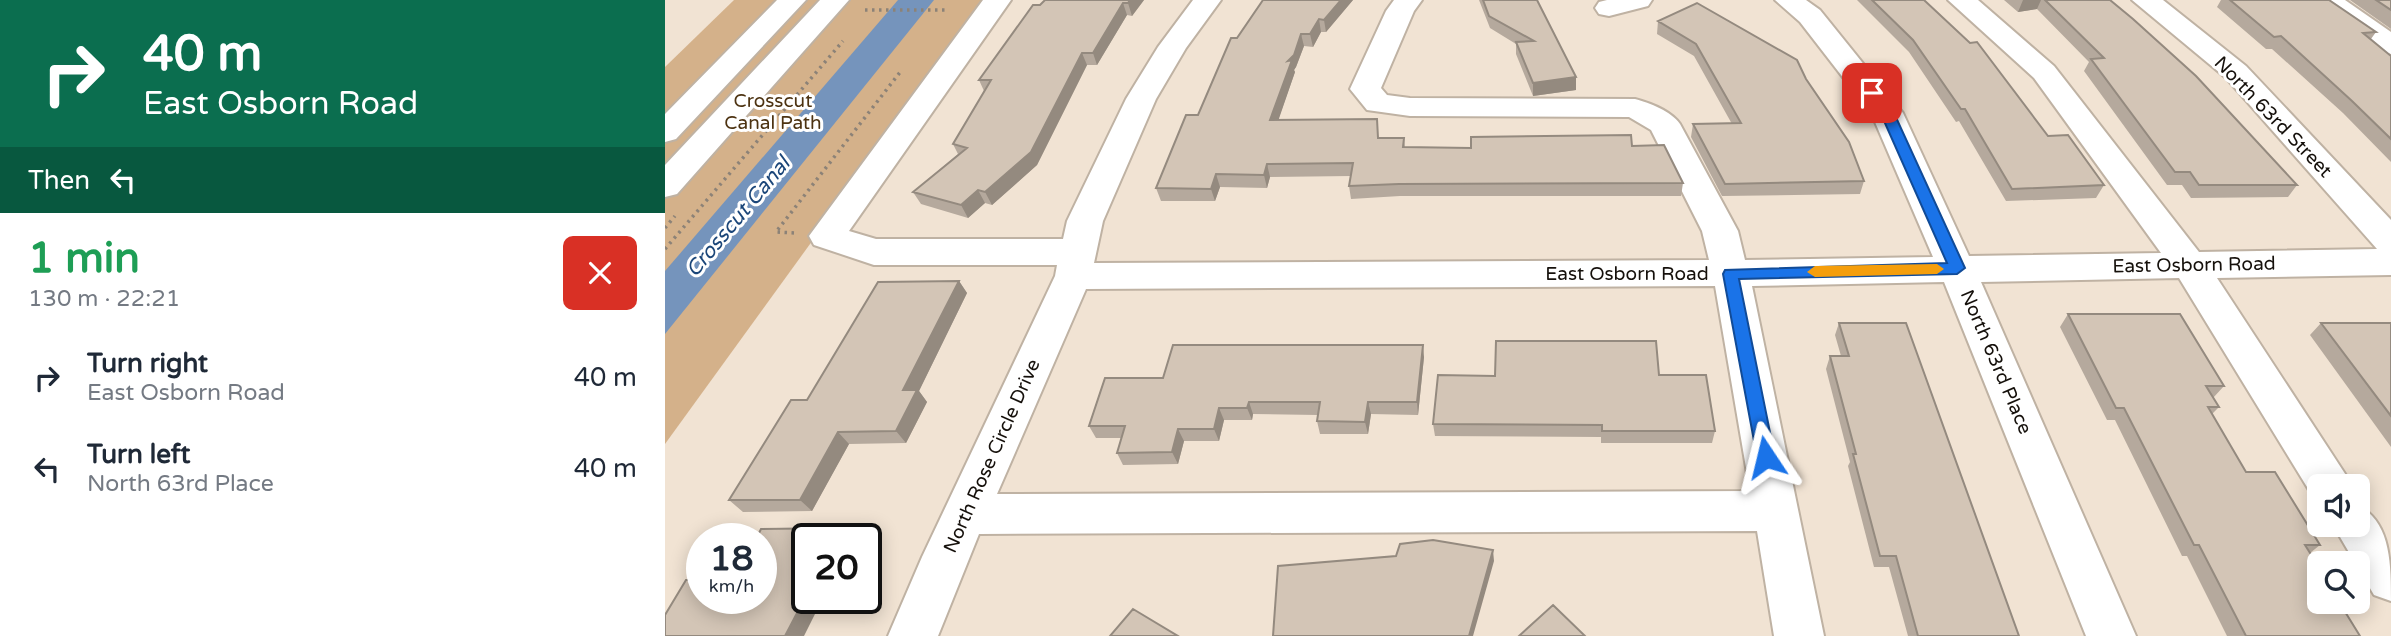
<!DOCTYPE html>
<html lang="en">
<head>
<meta charset="utf-8">
<style>
	:root { --surface:#fff; --page:#f2f2f3; --text:#1f2937; --muted:#747a83 }
	body { margin:0; font-family:"Varela Round",sans-serif; background:var(--page); color:var(--text); height:100vh; display:flex; flex-direction:column; font-size:26px; white-space:nowrap }
	* { box-sizing:border-box; margin:0 }
	p { font-size:23px; color:var(--muted) }
	.icon { flex:none; width:38px; height:38px; fill:none; stroke:currentColor; stroke-width:2; stroke-linecap:round; stroke-linejoin:round }
	.map { position:relative; flex:1; overflow:hidden }
	.panel { display:flex; flex-direction:column; background:var(--surface); width:665px }
	.panel>* { flex:none }
	.guide { background:#0b6e4f; color:#fff; overflow:hidden }
	.controls { position:absolute; left:1642px; top:474px; display:grid; gap:14px }
	.controls a { display:grid; place-items:center; width:63px; height:63px; border-radius:10px; background:var(--surface); box-shadow:0 4px 18px #0003; font-size:35px }
	.speed { position:absolute; left:21px; top:523px; display:flex; gap:14px; font-size:35px; font-weight:700; text-align:center }
	.speed>* { display:grid; place-content:center; width:91px; height:91px; border-radius:50%; background:var(--surface); box-shadow:0 4px 18px #0003; line-height:1 }
	.speed small { font-size:18px; font-weight:400 }
	.speed .limit { border:4px solid #111; border-radius:10px; background:#fff; color:#111 }
	.pin { position:absolute; display:grid; place-items:center; width:60px; height:60px; color:#fff; margin:-30px; border-radius:14px; box-shadow:0 4px 10px #0006 }
	.me { position:absolute; width:77px; margin:-38px; rotate:350deg; stroke-linejoin:round; filter:drop-shadow(0 0 5px #0008) }
	.turn { display:flex; align-items:center; gap:24px; height:147px; padding:0 28px; font-size:32px }
	.turn .icon { width:91px; height:91px; stroke-width:2.5 }
	.turn b { display:block; font-size:49px; line-height:60px }
	.then { display:flex; align-items:center; height:66px; padding:0 28px; background:#0003; gap:14px; font-size:26px }
	.round { display:grid; place-items:center; flex:none; width:74px; height:74px; border-radius:10px; background:var(--page) }
	.head { display:flex; align-items:center; justify-content:space-between; height:119px; padding:0 28px }
	h1 { font-size:42px; font-weight:800; line-height:52px; color:#1e9e55 }
	ul { padding:0; list-style:none }
	li { display:flex; align-items:center; gap:21px; height:91px; padding:0 28px }
	li div { flex:1 }
	li b { display:block; font-size:26px }
	li em { font-style:normal }
	main { display:flex; flex:1; min-height:0 }
	.map>svg:first-child { display:block }
</style>
</head>
<body>
<main>
<section class="panel">
<div class="guide">
<div class="turn"><svg class="icon" aria-label="right" viewBox="0 0 24 24"><path d="M7 20v-9h11M14 6l5 5-5 5"/></svg><div><b>40 m</b>East Osborn Road</div></div>
<div class="then">Then<svg class="icon" aria-label="left" viewBox="0 0 24 24"><path d="M17 20v-9H6M10 6l-5 5 5 5"/></svg></div>
</div>
<div class="head"><div><h1>1 min</h1><p>130 m · 22:21</p></div><a class="round" style="background:#d93025;color:#fff"><svg class="icon" aria-label="close" viewBox="0 0 24 24"><path d="M6 6l12 12M18 6L6 18"/></svg></a></div>
<ul>
<li><svg class="icon" aria-label="right" viewBox="0 0 24 24"><path d="M7 20v-9h11M14 6l5 5-5 5"/></svg><div><b>Turn right</b><p>East Osborn Road</p></div><em>40 m</em></li>
<li><svg class="icon" aria-label="left" viewBox="0 0 24 24"><path d="M17 20v-9H6M10 6l-5 5 5 5"/></svg><div><b>Turn left</b><p>North 63rd Place</p></div><em>40 m</em></li>
</ul>
</section>
<div class="map">
<svg width="1726" height="636" viewBox="0 0 1726 636">
	<rect width="100%" height="100%" fill="#f1e3d3"/>
	<path fill="#d4b18a" d="M 69,0 L 322,0 L 0,444 L 0,67 Z"/>
	<path fill="#7594bc" d="M 233,0 L 269,0 L 0,334 L 0,271 Z"/>
	<g fill="none" stroke-linecap="round" stroke-linejoin="round">
		<defs>
			<path id="minor" d="M 318,0 L 346,0 L 184,231 L 211,239 L 398,239 L 402,221 L 461,99 L 493,47 L 528,0 L 556,0 L 521,48 L 491,99 L 438,221 L 429,263 L 1044,260 L 1037,231 L 986,130 L 964,117 L 745,116 L 702,110 L 685,89 L 721,11 L 729,0 L 757,0 L 749,11 L 716,88 L 722,95 L 745,98 L 970,99 C 985,103 1006,111 1015,124 L 1073,231 L 1080,260 L 1268,257 L 1207,115 L 1135,22 L 1110,0 L 1141,0 L 1155,10 L 1238,113 L 1304,256 L 1496,253 L 1369,78 L 1283,0 L 1313,0 L 1389,66 L 1534,252 L 1712,249 L 1561,78 L 1467,0 L 1498,0 L 1581,66 L 1726,220 L 1726,275 L 1552,278 L 1688,486 L 1654,486 L 1654,501 L 1650,500 L 1514,278 L 1316,282 L 1471,636 L 1421,636 L 1279,282 L 1087,286 L 1159,636 L 1109,636 L 1092,531 L 314,534 L 273,636 L 223,636 L 257,557 L 390,276 L 392,265 L 209,265 L 149,245 L 144,236 ZM 1050,286 L 1085,491 L 332,494 L 421,289 Z
				M 942,0 L 987,0 L 983,6 L 944,16 L 934,14 L 930,8 L 934,2 Z
				M 1648,0 L 1680,0 L 1726,32 L 1726,54 L 1716,51 L 1652,6 Z
				M 1692,505 C 1726,521 1726,564 1726,601 L 1709,595 L 1668,525 L 1692,525 Z"/>
			<path id="major" d="M 112,0 L 141,0 L 11,139 L 0,142 L 0,114 Z
				M 155,0 L 184,0 L 12,194 L 0,197 L 0,165 Z"/>
		</defs>
		<use href="#minor" stroke="#bfb2a3" stroke-width="4"/>
		<use href="#major" stroke="#bfb2a3" stroke-width="4"/>
		<path stroke="#8c8277" stroke-width="3.5" stroke-dasharray="2.5 4.5" stroke-linecap="butt" d="M 200,10 L 283,10
			M 0,228 L 10,216
			M 129,233 L 111,232 L 236,71
			M 0,249 L 178,41"/>
		<use href="#minor" fill="#fff" fill-rule="evenodd"/>
		<use href="#major" fill="#fff" fill-rule="evenodd"/>
	</g>
	<path fill="#b5a99d" d="M 479,0 L 467,16 L 462,15 L 432,65 L 422,65 L 372,165 L 327,205 L 320,203 L 303,218 L 256,204 L 248,192 L 293,154 L 288,144 L 319,91 L 314,80 L 375,5 Z
		M 598,0 L 688,0 L 661,32 L 656,32 L 648,47 L 639,46 L 631,67 L 629,70 L 630,72 L 613,120 L 714,138 L 739,138 L 740,147 L 806,148 L 967,146 L 1018,183 L 1016,196 L 735,196 L 686,199 L 684,186 L 686,176 L 605,177 L 602,188 L 555,187 L 550,201 L 496,201 L 491,188 L 533,115 L 572,38 Z
		M 814,0 L 872,0 L 911,90 L 868,96 L 851,54 L 851,44 L 825,28 Z
		M 1192,0 L 1259,0 L 1383,136 L 1439,185 L 1431,198 L 1341,201 L 1294,121 L 1291,122 L 1244,52 Z
		M 1339,0 L 1445,0 L 1632,185 L 1623,197 L 1526,198 L 1517,185 L 1502,185 L 1419,71 L 1424,62 L 1372,9 L 1353,12 Z
		M 1556,0 L 1664,0 L 1711,32 L 1706,39 L 1726,56 L 1726,162 L 1678,113 L 1607,49 L 1601,49 L 1552,7 Z
		M 1685,0 L 1726,0 L 1726,29 Z
		M 993,21 L 1141,79 L 1199,181 L 1195,194 L 1057,196 L 1026,137 L 1028,124 L 1067,124 L 1029,56 L 992,34 Z
		M 294,281 L 302,293 L 254,391 L 262,402 L 241,443 L 184,444 L 147,511 L 78,512 L 64,500 L 142,400 Z
		M 1403,314 L 1559,386 L 1548,398 L 1554,407 L 1547,414 L 1581,472 L 1655,545 L 1645,553 L 1695,636 L 1562,636 L 1522,556 L 1517,556 L 1450,420 L 1442,420 L 1395,327 Z
		M 1174,323 L 1354,636 L 1243,636 L 1224,567 L 1209,567 L 1183,466 L 1185,462 L 1161,369 L 1165,356 L 1176,356 L 1170,335 Z
		M 1656,323 L 1726,323 L 1726,447 L 1645,335 Z
		M 759,357 L 753,415 L 706,414 L 703,434 L 655,434 L 652,421 L 653,415 L 588,414 L 587,420 L 559,420 L 554,441 L 519,441 L 513,464 L 458,465 L 452,453 L 456,438 L 431,438 L 424,426 L 498,378 Z
		M 994,375 L 1050,431 L 1047,443 L 936,443 L 936,437 L 770,436 L 768,424 L 830,376 Z"/>
	<path fill="#948a7f" d="M 465,0 L 479,0 L 467,16 L 463,3 Z
		M 676,0 L 688,0 L 661,32 L 659,20 Z
		M 1358,0 L 1376,0 L 1372,9 L 1353,12 Z
		M 458,3 L 462,15 L 432,65 L 428,53 Z
		M 654,19 L 656,32 L 648,47 L 645,34 Z
		M 636,34 L 639,46 L 631,67 L 629,70 L 630,72 L 609,133 L 605,120 L 623,61 Z
		M 417,53 L 422,65 L 372,165 L 327,205 L 320,192 Z
		M 911,77 L 911,90 L 868,96 L 868,83 Z
		M 602,164 L 605,177 L 602,188 L 599,175 Z
		M 551,174 L 555,187 L 550,201 L 546,189 Z
		M 313,190 L 320,203 L 303,218 L 296,205 Z
		M 294,281 L 302,293 L 254,391 L 262,402 L 241,443 L 231,431 L 238,390 Z
		M 758,345 L 759,357 L 753,415 L 752,402 Z
		M 584,402 L 588,414 L 587,420 L 582,408 Z
		M 703,402 L 706,414 L 703,434 L 700,422 Z
		M 554,408 L 559,420 L 554,441 L 549,429 Z
		M 513,429 L 519,441 L 513,464 L 507,452 Z
		M 173,432 L 184,444 L 147,511 L 135,500 Z
		M 175,528 L 187,539 L 169,539 Z
		M 828,550 L 829,561 L 808,636 L 804,636 Z
		M 142,594 L 142,598 L 158,598 L 139,636 L 120,636 Z"/>
	<path fill="#d3c5b6" stroke="#948a7f" stroke-width="2" d="M 380,0 L 465,0 L 463,3 L 458,3 L 428,53 L 417,53 L 366,152 L 320,192 L 313,190 L 296,205 L 248,192 L 302,148 L 288,144 L 326,80 L 314,80 L 368,5 L 375,5 Z
		M 598,0 L 676,0 L 659,20 L 654,19 L 645,34 L 636,34 L 629,55 L 623,61 L 627,60 L 605,120 L 712,119 L 713,138 L 739,138 L 738,147 L 806,148 L 806,137 L 966,135 L 967,146 L 999,145 L 1018,183 L 734,184 L 684,186 L 688,163 L 602,164 L 599,175 L 551,174 L 546,189 L 491,188 L 521,115 L 533,115 L 566,38 L 572,38 Z
		M 818,0 L 872,0 L 911,77 L 868,83 L 851,42 L 869,41 L 824,16 Z
		M 1207,0 L 1259,0 L 1305,43 L 1312,42 L 1383,136 L 1403,135 L 1439,185 L 1347,189 L 1300,109 L 1296,109 L 1248,40 Z
		M 1380,0 L 1445,0 L 1468,19 L 1531,76 L 1632,185 L 1534,185 L 1525,172 L 1510,172 L 1426,59 L 1439,58 Z
		M 1565,0 L 1664,0 L 1711,32 L 1698,33 L 1726,56 L 1726,139 L 1687,101 L 1616,36 L 1609,37 Z
		M 1711,0 L 1726,0 L 1726,10 Z
		M 1032,3 L 1132,60 L 1141,79 L 1184,142 L 1199,181 L 1060,184 L 1028,124 L 1076,123 L 1031,44 L 993,21 Z
		M 294,281 L 238,390 L 252,390 L 231,431 L 173,432 L 135,500 L 64,500 L 126,400 L 142,400 L 213,282 Z
		M 1403,314 L 1515,314 L 1559,386 L 1541,386 L 1554,407 L 1543,407 L 1581,472 L 1610,472 L 1655,545 L 1640,545 L 1654,567 L 1654,602 L 1674,602 L 1695,636 L 1581,636 L 1534,545 L 1529,545 L 1459,408 L 1451,408 Z
		M 1174,323 L 1241,323 L 1354,636 L 1253,636 L 1231,556 L 1215,556 L 1188,454 L 1191,454 L 1165,356 L 1184,356 Z
		M 1656,323 L 1726,323 L 1726,416 Z
		M 831,341 L 991,341 L 994,375 L 1041,375 L 1050,431 L 937,431 L 937,425 L 768,424 L 773,375 L 830,376 Z
		M 508,345 L 758,345 L 752,402 L 703,402 L 700,422 L 652,421 L 655,402 L 584,402 L 582,408 L 554,408 L 549,429 L 513,429 L 507,452 L 452,453 L 460,426 L 424,426 L 440,378 L 498,378 Z
		M 175,528 L 169,539 L 142,539 L 142,594 L 120,636 L 0,636 L 0,615 L 21,580 L 37,580 L 37,598 L 96,598 L 96,539 L 91,539 L 96,529 Z
		M 768,540 L 828,550 L 804,636 L 608,636 L 613,566 L 731,556 L 735,544 Z
		M 888,605 L 920,636 L 854,636 Z
		M 468,609 L 513,636 L 445,636 Z"/>
	<path fill="#1a73e8" stroke="#114b97" stroke-width="2" d="M 1207,90 L 1211,91 L 1229,113 L 1300,268 L 1292,274 L 1074,279 L 1110,457 L 1107,463 L 1101,465 L 1094,463 L 1092,457 L 1058,274 L 1060,270 L 1282,263 L 1216,114 L 1201,93 Z"/>
	<path fill="#f59e0b" d="M 1272,264 L 1279,269 L 1272,274 L 1150,277 L 1142,272 L 1150,266 Z"/>
	<g text-anchor="middle" dominant-baseline="central" stroke-width="6" stroke-linejoin="round" paint-order="stroke">
		<g font-size="19" fill="#4d3312" stroke="#fff">
			<text x="108" y="101">Crosscut<tspan x="108" dy="22">Canal Path</tspan></text>
		</g>
		<g font-size="19" fill="#15100b" stroke="#fff">
			<text transform="translate(1608 117) rotate(46)">North 63rd Street</text>
			<text transform="translate(1529 265) rotate(-1)">East Osborn Road</text>
			<text x="962" y="274">East Osborn Road</text>
			<text transform="translate(1331 362) rotate(67)">North 63rd Place</text>
			<text transform="translate(327 456) rotate(-66)">North Rose Circle Drive</text>
		</g>
		<g font-size="21" font-style="italic" fill="#1b4679" stroke="#fff">
			<text transform="translate(73 217) rotate(-50)">Crosscut Canal</text>
		</g>
	</g>
</svg>
<div class="controls">
<a><svg class="icon" aria-label="sound" viewBox="0 0 24 24"><path d="M4 9h4l5-4v14l-5-4H4zM17 9q2 3 0 6"/></svg></a>
<a><svg class="icon" aria-label="search" viewBox="0 0 24 24"><circle cx="10" cy="10" r="6"/><path d="M15 15l6 6"/></svg></a>
</div>
<div class="speed"><div>18<small>km/h</small></div><div class="limit">20</div></div>
<div class="pin" style="left:1207px;top:93px;background:#d93025"><svg class="icon" aria-label="arrive" viewBox="0 0 24 24"><path d="M6 21V4h12l-3 4 3 4H6"/></svg></div>
<svg class="me" style="left:1101px;top:457px" viewBox="-20 -20 40 40"><path d="M0-17L14 15 0 8-14 15z" fill="#1a73e8" stroke="#fff" stroke-width="4"/></svg>
</div>
</main>
</body>
</html>
